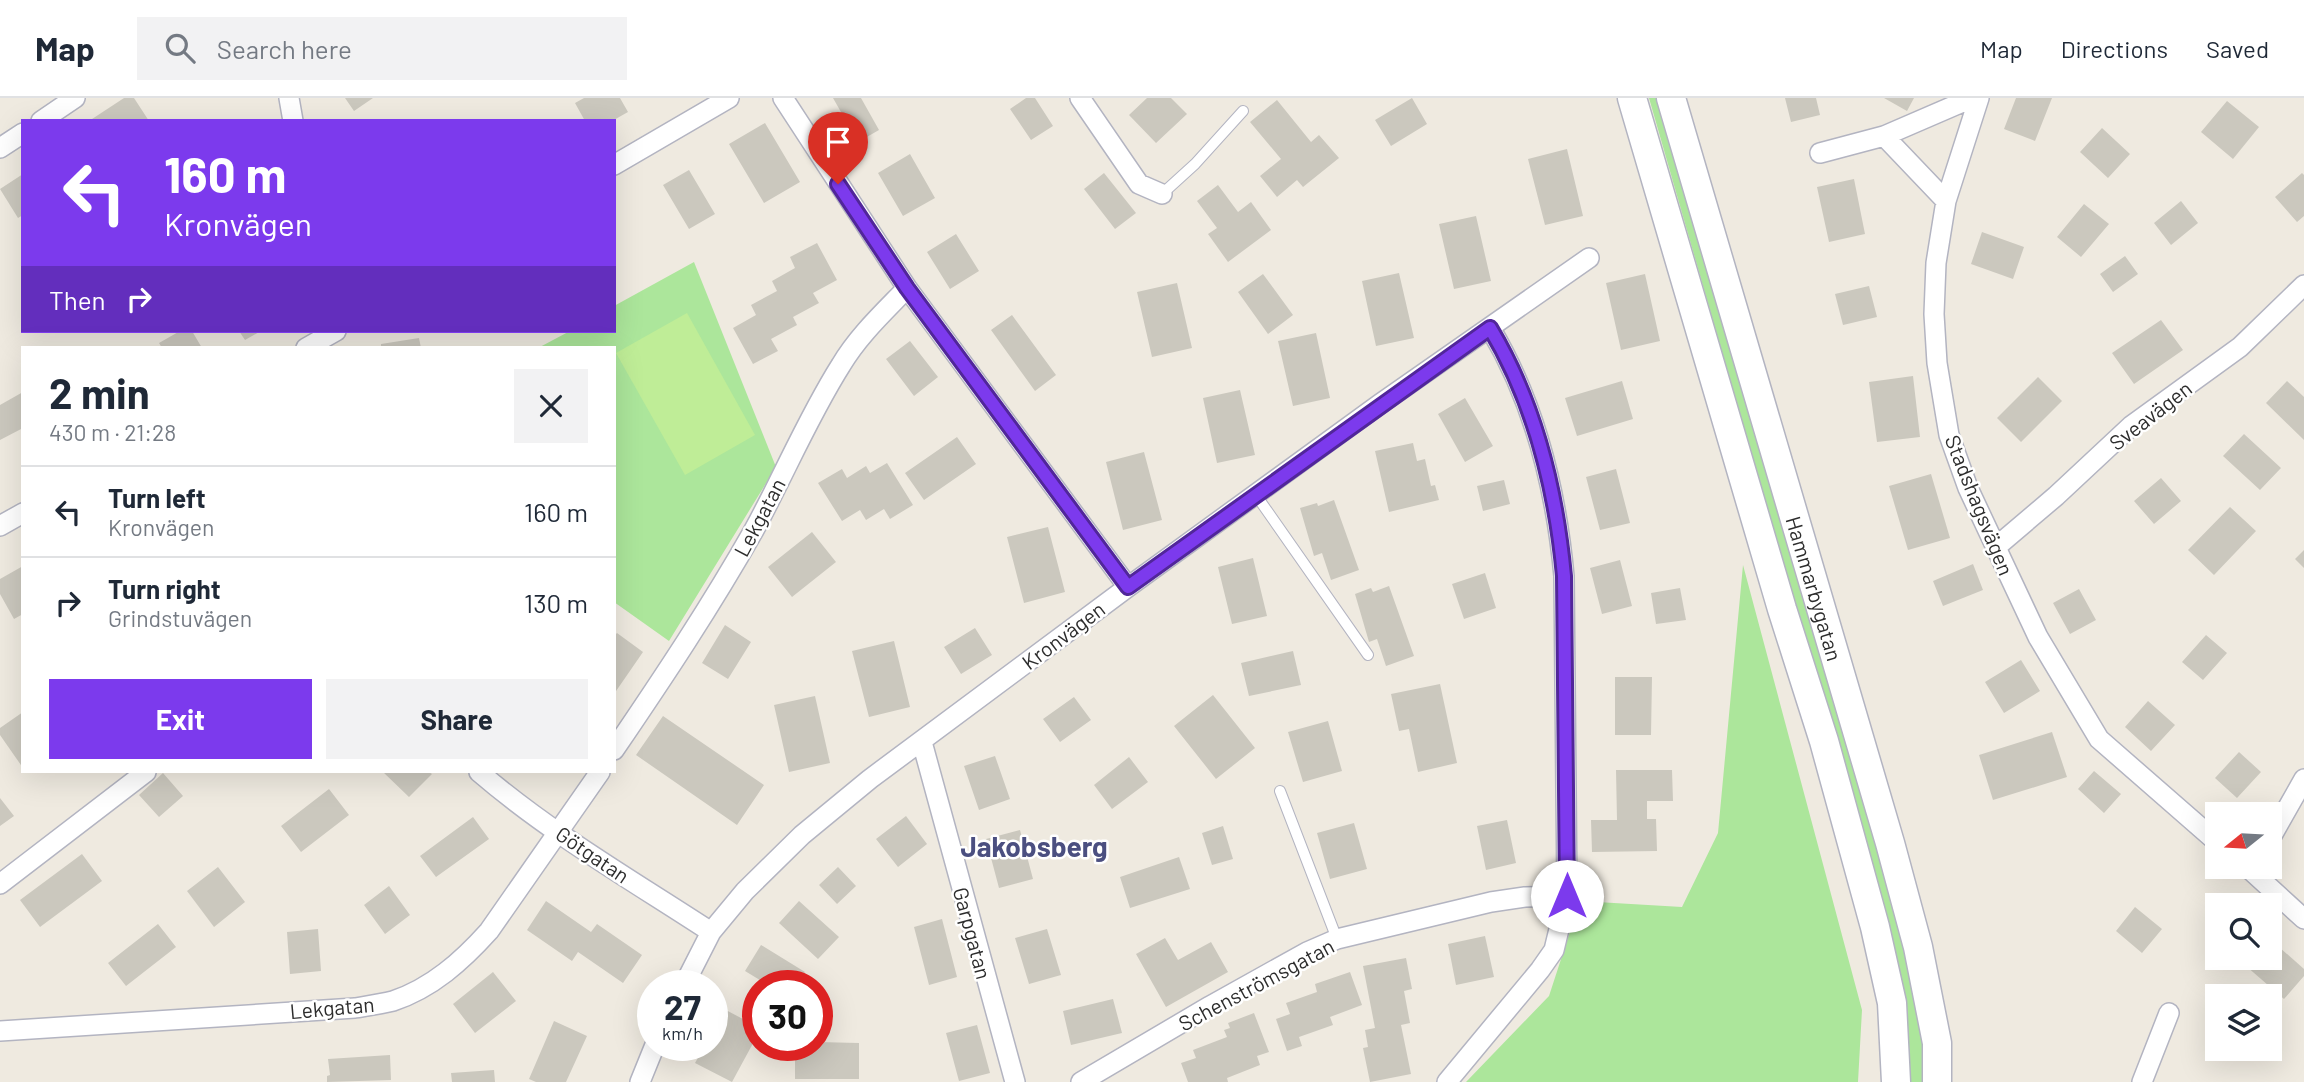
<!DOCTYPE html>
<html lang="en">
<head>
<meta charset="utf-8">
<style>
	:root { --surface:#fff; --page:#f2f2f3; --text:#1f2937; --muted:#747a83; --line:#e0e1e3; --accent:#7c3aed }
	body { margin:0; font-family:Barlow,sans-serif; background:var(--page); color:var(--text); height:100vh; display:flex; flex-direction:column; font-size:26px; white-space:nowrap }
	* { box-sizing:border-box; margin:0 }
	p { font-size:23px; color:var(--muted) }
	.icon { flex:none; width:38px; height:38px; fill:none; stroke:currentColor; stroke-width:2; stroke-linecap:round; stroke-linejoin:round }
	.map { position:relative; flex:1; overflow:hidden }
	.drawer { position:absolute; left:21px; top:248px; width:595px; height:427px; display:flex; flex-direction:column; background:var(--surface); border-radius:0px; box-shadow:0 7px 28px #0002 }
	.drawer>* { flex:none }
	.banner { position:absolute; left:21px; top:21px; width:595px; height:214px; border-radius:0px; box-shadow:0 7px 28px #0002; background:#7c3aed; color:#fff; overflow:hidden }
	.needle { width:46px; rotate:252deg }
	.controls { position:absolute; left:2205px; top:704px; display:grid; gap:14px }
	.controls a { display:grid; place-items:center; width:77px; height:77px; border-radius:0px; background:var(--surface); box-shadow:0 7px 28px #0002; font-size:35px }
	.speed { position:absolute; left:637px; top:872px; display:flex; gap:14px; font-size:35px; font-weight:700; text-align:center }
	.speed>* { display:grid; place-content:center; width:91px; height:91px; border-radius:50%; background:var(--surface); box-shadow:0 7px 28px #0002; line-height:1 }
	.speed small { font-size:18px; font-weight:400 }
	.speed .limit { border:10px solid #d22; background:#fff; color:#111 }
	.pin { position:absolute; display:grid; place-items:center; width:60px; height:60px; color:#fff; margin:-72px -30px; border-radius:50% 50% 50% 0; rotate:-45deg; box-shadow:0 0 7px #0007 }
	.pin .icon { rotate:45deg }
	.me { position:absolute; width:77px; margin:-38px; rotate:0deg; stroke-linejoin:round; filter:drop-shadow(0 0 5px #0008) }
	.turn { display:flex; align-items:center; gap:24px; height:147px; padding:0 28px; font-size:32px }
	.turn .icon { width:91px; height:91px; stroke-width:2.5 }
	.turn b { display:block; font-size:49px; line-height:60px }
	.then { display:flex; align-items:center; height:66px; padding:0 28px; background:#0003; gap:14px; font-size:26px }
	.round { display:grid; place-items:center; flex:none; width:74px; height:74px; border-radius:0px; background:var(--page) }
	.summary { display:flex; align-items:center; justify-content:space-between; height:119px; padding:0 28px }
	h1 { font-size:42px; font-weight:700; line-height:52px }
	.button { display:flex; gap:14px; margin-top:auto; padding:14px 28px }
	.button a { flex:1; height:80px; border-radius:0px; background:var(--accent); color:#fff; font-size:28px; font-weight:700; line-height:80px; text-align:center }
	.button a+a { background:var(--page); color:var(--text) }
	ul { padding:0; list-style:none }
	li { display:flex; align-items:center; gap:21px; height:91px; padding:0 28px; border-top:2px solid var(--line) }
	li div { flex:1 }
	li b { display:block; font-size:26px }
	li em { font-style:normal }
	header { display:flex; align-items:center; gap:42px; box-sizing:border-box; height:98px; padding:0 35px; background:var(--surface); border-bottom:2px solid var(--line) }
	header strong { font-size:33px }
	nav { display:flex; gap:38px; margin-inline-start:auto; font-size:24px }
	.search { width:490px; height:63px; background:var(--page); display:flex; align-items:center; gap:18px; box-sizing:border-box; padding:0 24px; border-radius:0px; color:var(--muted); font-size:26px }
	.map>svg:first-child { display:block }
</style>
</head>
<body>
<header>
<strong>Map</strong>
<div class="search"><svg class="icon" aria-label="search" viewBox="0 0 24 24"><circle cx="10" cy="10" r="6"/><path d="M15 15l6 6"/></svg>Search here</div>
<nav><a>Map</a><a>Directions</a><a>Saved</a></nav>
</header>
<div class="map">
<svg width="2304" height="984" viewBox="0 0 2304 984">
	<rect width="100%" height="100%" fill="#efeae0"/>
	<path fill="#ace69b" d="M 1649,0 L 1661,0 L 1908,856 L 1922,940 L 1924,984 L 1910,984 L 1909,947 L 1894,853 Z
		M 694,164 L 776,369 L 669,543 L 614,504 L 614,250 L 538,250 L 570,233 L 614,233 L 614,208 Z
		M 1743,467 L 1862,912 L 1858,984 L 1466,984 L 1549,898 L 1580,803 L 1682,809 L 1718,735 Z"/>
	<path fill="#bfed97" d="M 687,215 L 755,337 L 685,377 L 616,255 Z"/>
	<path fill="#cbc8be" d="M 124,0 L 134,0 L 149,23 L 89,23 Z
		M 345,0 L 373,0 L 354,13 Z
		M 584,0 L 620,0 L 628,14 L 612,23 L 585,23 L 575,5 Z
		M 833,0 L 861,0 L 879,32 L 858,44 Z
		M 1026,0 L 1035,0 L 1053,28 L 1031,42 L 1010,11 Z
		M 1147,0 L 1171,0 L 1187,16 L 1156,45 L 1129,17 Z
		M 1412,0 L 1427,26 L 1391,48 L 1375,22 Z
		M 1785,0 L 1816,0 L 1820,17 L 1791,24 Z
		M 1884,0 L 1914,0 L 1907,13 Z
		M 2016,0 L 2052,0 L 2035,43 L 2004,31 Z
		M 1277,2 L 1311,44 L 1319,37 L 1339,60 L 1303,89 L 1297,82 L 1277,99 L 1260,78 L 1281,61 L 1250,24 Z
		M 2227,3 L 2259,29 L 2233,61 L 2201,34 Z
		M 765,25 L 800,84 L 764,105 L 729,46 Z
		M 2102,30 L 2130,56 L 2108,80 L 2080,54 Z
		M 1567,51 L 1583,118 L 1545,127 L 1528,61 Z
		M 910,56 L 935,100 L 903,118 L 878,75 Z
		M 689,72 L 715,116 L 689,131 L 663,87 Z
		M 1104,75 L 1136,115 L 1115,131 L 1084,91 Z
		M 2302,75 L 2304,77 L 2304,118 L 2297,124 L 2275,99 Z
		M 23,76 L 23,117 L 18,120 L 0,91 Z
		M 1854,81 L 1865,136 L 1829,144 L 1817,89 Z
		M 1218,87 L 1238,114 L 1251,104 L 1271,132 L 1228,164 L 1208,136 L 1217,130 L 1197,103 Z
		M 2181,103 L 2198,125 L 2171,147 L 2154,125 Z
		M 2084,106 L 2109,126 L 2081,159 L 2057,139 Z
		M 1476,118 L 1491,183 L 1454,191 L 1439,126 Z
		M 1982,134 L 2024,149 L 2013,181 L 1971,166 Z
		M 956,136 L 979,173 L 950,191 L 927,154 Z
		M 817,145 L 837,182 L 813,195 L 819,205 L 793,219 L 797,227 L 771,241 L 778,253 L 753,266 L 733,230 L 756,217 L 751,207 L 777,193 L 772,183 L 795,170 L 790,159 Z
		M 2125,158 L 2138,176 L 2113,194 L 2100,176 Z
		M 1399,175 L 1414,240 L 1376,248 L 1362,183 Z
		M 1263,176 L 1293,217 L 1268,236 L 1238,194 Z
		M 1645,176 L 1660,243 L 1621,252 L 1606,185 Z
		M 1177,185 L 1192,250 L 1152,259 L 1137,194 Z
		M 1869,188 L 1877,219 L 1843,227 L 1835,196 Z
		M 1012,217 L 1056,277 L 1035,293 L 991,232 Z
		M 2161,222 L 2183,252 L 2134,286 L 2112,255 Z
		M 180,233 L 192,233 L 202,250 L 162,250 L 159,245 Z
		M 239,233 L 261,233 L 245,242 Z
		M 1316,235 L 1330,300 L 1293,308 L 1278,243 Z
		M 419,240 L 421,250 L 381,250 L 381,246 Z
		M 910,243 L 938,279 L 914,298 L 886,261 Z
		M 1913,278 L 1920,339 L 1877,344 L 1869,284 Z
		M 2038,279 L 2062,303 L 2021,344 L 1997,320 Z
		M 1622,283 L 1633,321 L 1577,338 L 1565,300 Z
		M 2287,283 L 2304,299 L 2304,342 L 2266,305 Z
		M 1240,292 L 1255,357 L 1217,365 L 1203,300 Z
		M 23,294 L 23,330 L 0,342 L 0,307 Z
		M 1465,300 L 1493,348 L 1465,364 L 1438,316 Z
		M 2244,336 L 2281,370 L 2260,392 L 2223,358 Z
		M 957,339 L 976,366 L 924,402 L 905,375 Z
		M 1413,345 L 1417,363 L 1425,361 L 1431,388 L 1435,387 L 1439,402 L 1389,414 L 1375,353 Z
		M 1144,354 L 1162,422 L 1123,432 L 1106,364 Z
		M 887,365 L 913,407 L 890,421 L 884,411 L 866,422 L 860,412 L 842,423 L 818,385 L 842,371 L 847,380 L 866,368 L 870,375 Z
		M 1616,371 L 1630,425 L 1600,432 L 1586,379 Z
		M 1931,376 L 1950,440 L 1908,452 L 1889,388 Z
		M 2161,380 L 2181,403 L 2154,426 L 2134,403 Z
		M 1504,382 L 1510,406 L 1483,413 L 1477,388 Z
		M 1334,402 L 1359,472 L 1331,482 L 1322,455 L 1314,458 L 1300,410 L 1317,405 L 1318,408 Z
		M 2230,409 L 2256,433 L 2214,477 L 2188,452 Z
		M 1048,429 L 1065,494 L 1024,505 L 1007,439 Z
		M 812,434 L 836,464 L 792,499 L 768,469 Z
		M 2304,452 L 2304,470 L 2295,461 Z
		M 1253,460 L 1267,518 L 1232,526 L 1218,469 Z
		M 1620,462 L 1632,508 L 1602,516 L 1590,470 Z
		M 1973,466 L 1983,492 L 1943,508 L 1933,483 Z
		M 23,468 L 23,516 L 14,521 L 0,496 L 0,481 Z
		M 1485,475 L 1496,510 L 1464,521 L 1452,486 Z
		M 1389,488 L 1414,558 L 1386,568 L 1377,541 L 1369,544 L 1355,496 L 1371,490 L 1373,494 Z
		M 1680,490 L 1686,522 L 1656,526 L 1651,495 Z
		M 2079,491 L 2096,522 L 2070,536 L 2053,505 Z
		M 725,527 L 751,544 L 728,581 L 702,565 Z
		M 975,530 L 992,557 L 961,576 L 944,549 Z
		M 617,535 L 643,554 L 614,596 L 614,538 Z
		M 2206,537 L 2227,555 L 2203,582 L 2182,564 Z
		M 894,543 L 910,609 L 869,619 L 852,553 Z
		M 1293,553 L 1301,587 L 1249,598 L 1241,565 Z
		M 2021,562 L 2040,593 L 2004,615 L 1985,584 Z
		M 1615,579 L 1652,579 L 1651,637 L 1615,637 Z
		M 1440,586 L 1457,665 L 1418,674 L 1409,631 L 1399,633 L 1391,596 Z
		M 1213,597 L 1255,650 L 1216,681 L 1174,628 Z
		M 815,598 L 830,665 L 789,674 L 774,607 Z
		M 1074,599 L 1091,622 L 1060,644 L 1043,621 Z
		M 2148,603 L 2175,627 L 2151,653 L 2125,629 Z
		M 23,614 L 23,670 L 0,637 L 0,630 Z
		M 663,618 L 764,687 L 737,727 L 636,657 Z
		M 1328,623 L 1342,673 L 1303,684 L 1288,634 Z
		M 2052,634 L 2067,679 L 1993,702 L 1979,657 Z
		M 2239,654 L 2261,674 L 2237,700 L 2215,680 Z
		M 995,658 L 1010,701 L 979,712 L 964,668 Z
		M 1129,659 L 1148,684 L 1112,711 L 1094,687 Z
		M 1616,672 L 1672,672 L 1673,703 L 1647,703 L 1647,721 L 1656,721 L 1657,753 L 1592,754 L 1591,722 L 1617,722 Z
		M 2094,673 L 2121,696 L 2104,715 L 2078,691 Z
		M 383,674 L 429,674 L 432,676 L 409,699 Z
		M 163,675 L 183,698 L 159,719 L 139,697 Z
		M 329,691 L 349,717 L 301,754 L 281,728 Z
		M 0,700 L 14,718 L 0,728 Z
		M 906,718 L 927,746 L 898,769 L 876,741 Z
		M 473,719 L 489,741 L 436,779 L 420,758 Z
		M 1507,722 L 1516,765 L 1486,772 L 1477,728 Z
		M 1354,725 L 1367,771 L 1330,781 L 1317,735 Z
		M 1223,728 L 1233,761 L 1212,767 L 1202,735 Z
		M 1020,732 L 1033,781 L 999,790 L 986,741 Z
		M 82,756 L 102,783 L 40,829 L 20,802 Z
		M 1179,759 L 1190,791 L 1130,810 L 1120,779 Z
		M 218,769 L 245,804 L 214,829 L 187,793 Z
		M 838,769 L 856,788 L 837,806 L 819,787 Z
		M 389,788 L 410,817 L 385,836 L 364,807 Z
		M 546,803 L 591,834 L 597,826 L 642,857 L 623,885 L 578,854 L 572,863 L 527,832 Z
		M 799,803 L 839,839 L 818,861 L 779,825 Z
		M 2135,809 L 2162,831 L 2142,855 L 2116,833 Z
		M 942,821 L 957,879 L 929,887 L 914,829 Z
		M 158,826 L 176,849 L 126,888 L 108,865 Z
		M 318,831 L 321,873 L 290,876 L 287,834 Z
		M 1047,831 L 1061,877 L 1029,886 L 1015,840 Z
		M 1485,838 L 1494,879 L 1456,887 L 1448,846 Z
		M 1165,840 L 1178,862 L 1211,844 L 1228,874 L 1166,909 L 1136,856 Z
		M 2270,841 L 2304,871 L 2304,878 L 2284,901 L 2246,868 L 2254,859 L 2270,859 Z
		M 761,847 L 805,874 L 797,887 L 768,887 L 745,873 Z
		M 1406,860 L 1412,891 L 1404,893 L 1410,925 L 1401,927 L 1411,976 L 1370,984 L 1363,950 L 1368,949 L 1365,932 L 1375,930 L 1363,868 Z
		M 493,874 L 516,903 L 475,935 L 453,906 Z
		M 1350,874 L 1362,907 L 1330,919 L 1333,927 L 1299,939 L 1302,948 L 1287,953 L 1276,921 L 1290,916 L 1286,905 L 1317,894 L 1315,886 Z
		M 1113,901 L 1122,935 L 1071,947 L 1063,913 Z
		M 724,911 L 758,929 L 758,936 L 732,984 L 695,965 L 705,947 L 712,947 L 712,933 Z
		M 1254,915 L 1269,954 L 1257,958 L 1260,967 L 1227,980 L 1228,984 L 1188,984 L 1181,965 L 1196,960 L 1193,952 L 1227,939 L 1224,932 L 1230,930 L 1228,925 Z
		M 554,923 L 587,938 L 566,984 L 536,984 L 529,981 Z
		M 977,927 L 990,975 L 959,983 L 946,935 Z
		M 817,944 L 859,945 L 859,981 L 795,981 L 795,947 L 817,947 Z
		M 390,957 L 391,982 L 327,984 L 327,978 L 330,977 L 328,961 Z
		M 494,972 L 495,984 L 452,984 L 451,975 Z"/>
	<g fill="none" stroke-linecap="round" stroke-linejoin="round">
		<defs>
			<path id="lane" d="M 1162,96 L 1195,66 L 1243,13
				M 1256,397 L 1368,557
				M 1280,693 L 1337,841"/>
			<path id="street" d="M 289,0 L 293,23
				M 783,0 L 907,190 L 1128,489
				M 1080,0 L 1139,86 L 1162,96
				M 1979,0 L 1946,103 L 1936,165 L 1934,216 L 1937,265 L 1949,337 L 1968,390 L 2038,539 L 2099,641 L 2217,744
				M 41,23 L 75,0
				M 1884,38 L 1946,103
				M 0,50 L 23,35
				M 1820,55 L 1884,38 L 1972,0
				M 614,67 L 729,0
				M 306,250 L 336,233
				M 0,428 L 23,415
				M 1996,449 L 2056,398 L 2131,328 L 2240,249 L 2304,187
				M 922,644 L 1015,984
				M 614,652 C 663,580 711,508 754,432 C 784,377 808,319 841,267 C 858,238 884,214 907,190
				M 479,674 C 550,735 633,783 711,834
				M 2270,741 L 2304,681
				M 2246,768 L 2304,821
				M 0,786 L 146,674
				M 684,887 L 711,834 L 745,793 L 802,737 L 870,681 L 1128,489 L 1380,306 L 1589,160
				M 0,933 L 355,910 C 367,908 381,906 393,903 C 432,890 462,863 489,833 L 600,674
				M 640,984 L 655,947
				M 1081,984 L 1210,908 L 1307,854 L 1337,841 L 1491,804 L 1525,799 L 1567,798
				M 1447,984 L 1540,872 L 1554,852 L 1567,798 L 1564,478 C 1556,392 1535,305 1490,230
				M 2142,984 L 2169,915"/>
			<g id="secondary">
				<path d="M 1632,0 L 1782,511 L 1824,643 L 1875,829 L 1892,905 L 1896,984"/>
				<path id="s1" d="M 1671,0 L 1890,745 L 1918,849 L 1937,945 L 1937,984"/>
			</g>
		</defs>
		<use href="#lane" stroke="#b3b4c1" stroke-width="12"/>
		<use href="#street" stroke="#b3b4c1" stroke-width="22"/>
		<use href="#secondary" stroke="#b3b4c1" stroke-width="31"/>
		<use href="#lane" stroke="#fff" stroke-width="10"/>
		<use href="#street" stroke="#fff" stroke-width="19"/>
		<use href="#secondary" stroke="#fff" stroke-width="28"/>
	</g>
	<g fill="none" stroke-linecap="round" stroke-linejoin="round">
		<defs>
			<path id="route" d="M 838,86 L 907,190 L 1128,489 L 1490,230 C 1535,305 1556,392 1564,478 L 1567,798"/>
		</defs>
		<use href="#route" stroke="#51269a" stroke-width="18"/>
		<use href="#route" stroke="#7c3aed" stroke-width="12"/>
	</g>
	<g text-anchor="middle" dominant-baseline="central" stroke-width="5" stroke-linejoin="round" paint-order="stroke">
		<g font-size="21" fill="#2d2d2d" stroke="#fff">
			<text transform="translate(2150 317) rotate(-38)">Sveavägen</text>
			<text transform="translate(1980 407) rotate(68)">Stadshagsvägen</text>
			<text transform="translate(759 419) rotate(-62)">Lekgatan</text>
			<text stroke="none"><textPath href="#s1" startOffset="511">Hammarbygatan</textPath></text>
			<text transform="translate(1063 537) rotate(-37)">Kronvägen</text>
			<text transform="translate(593 756) rotate(34)">Götgatan</text>
			<text transform="translate(973 835) rotate(75)">Garpgatan</text>
			<text transform="translate(1256 886) rotate(-28)">Schenströmsgatan</text>
			<text transform="translate(332 909) rotate(-5)">Lekgatan</text>
		</g>
		<g font-size="28" font-weight="bold" fill="#4b4f80" stroke="#fff">
			<text x="1034" y="748">Jakobsberg</text>
		</g>
	</g>
</svg>
<div class="controls">
<a><svg class="needle" viewBox="-14 -14 28 28"><path d="M0-13l5 13h-10z" fill="#e53935"/><path d="M0 13l5-13h-10z" fill="#747a83"/></svg></a>
<a><svg class="icon" aria-label="search" viewBox="0 0 24 24"><circle cx="10" cy="10" r="6"/><path d="M15 15l6 6"/></svg></a>
<a><svg class="icon" aria-label="layers" viewBox="0 0 24 24"><path d="M12 4l9 5-9 5-9-5zM3 14l9 5 9-5"/></svg></a>
</div>
<div class="speed"><div>27<small>km/h</small></div><div class="limit">30</div></div>
<div class="pin" style="left:838px;top:86px;background:#d93025"><svg class="icon" aria-label="arrive" viewBox="0 0 24 24"><path d="M6 21V4h12l-3 4 3 4H6"/></svg></div>
<svg class="me" style="left:1567px;top:798px" viewBox="-20 -20 40 40"><circle r="19" fill="#fff"/><path d="M0-13L10 11 0 6-10 11z" fill="#7c3aed"/></svg>
<div class="banner">
<div class="turn"><svg class="icon" aria-label="left" viewBox="0 0 24 24"><path d="M17 20v-9H6M10 6l-5 5 5 5"/></svg><div><b>160 m</b>Kronvägen</div></div>
<div class="then">Then<svg class="icon" aria-label="right" viewBox="0 0 24 24"><path d="M7 20v-9h11M14 6l5 5-5 5"/></svg></div>
</div>
<section class="drawer">
<div class="summary"><div><h1>2 min</h1><p>430 m · 21:28</p></div><a class="round"><svg class="icon" aria-label="close" viewBox="0 0 24 24"><path d="M6 6l12 12M18 6L6 18"/></svg></a></div>
<ul>
<li><svg class="icon" aria-label="left" viewBox="0 0 24 24"><path d="M17 20v-9H6M10 6l-5 5 5 5"/></svg><div><b>Turn left</b><p>Kronvägen</p></div><em>160 m</em></li>
<li><svg class="icon" aria-label="right" viewBox="0 0 24 24"><path d="M7 20v-9h11M14 6l5 5-5 5"/></svg><div><b>Turn right</b><p>Grindstuvägen</p></div><em>130 m</em></li>
</ul>
<div class="button"><a>Exit</a><a>Share</a></div>
</section>
</div>
</body>
</html>
